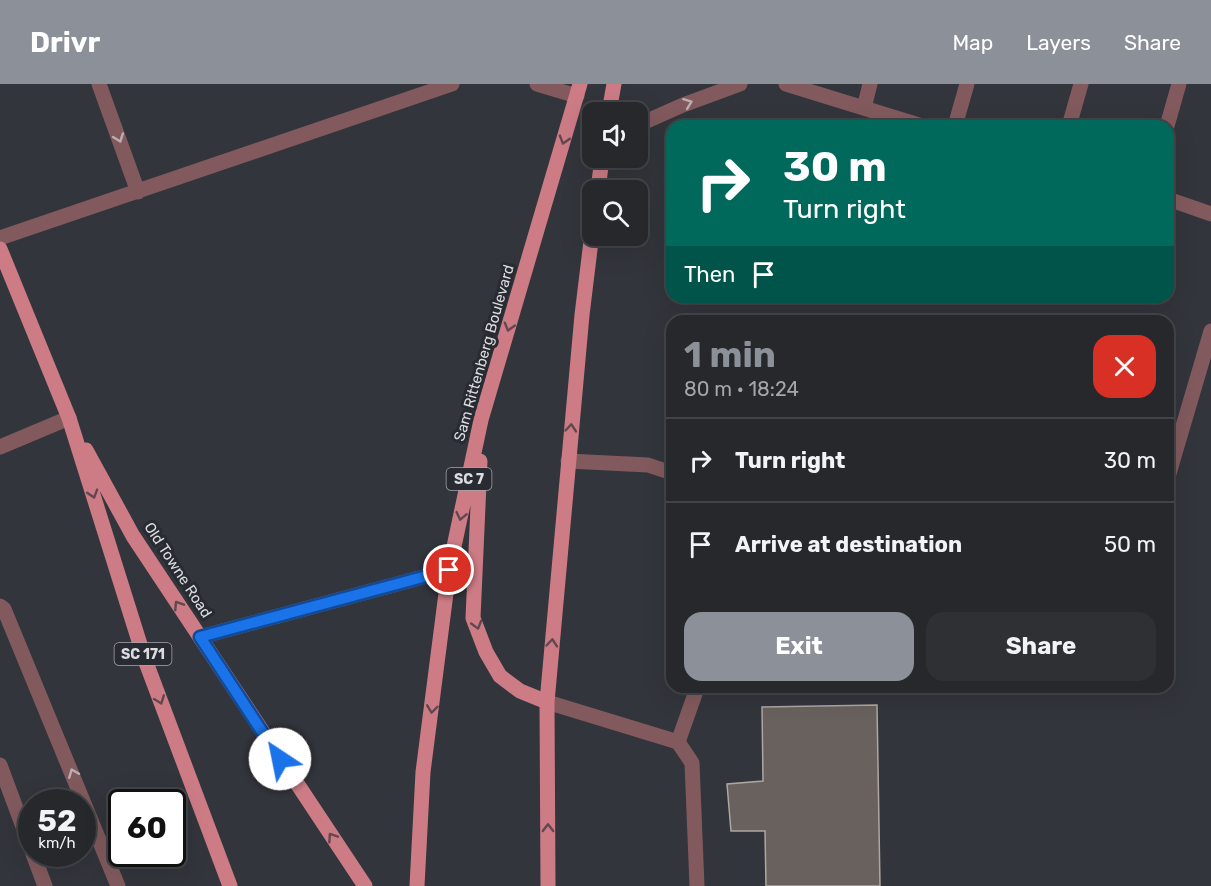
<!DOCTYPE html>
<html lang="en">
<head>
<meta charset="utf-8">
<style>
	:root { --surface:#26282c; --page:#2e3034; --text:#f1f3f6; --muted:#a4a6a9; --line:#424448; --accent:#8c9099 }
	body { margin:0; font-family:Rubik,sans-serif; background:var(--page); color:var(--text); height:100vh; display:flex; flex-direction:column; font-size:22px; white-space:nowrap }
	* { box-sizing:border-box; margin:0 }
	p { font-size:20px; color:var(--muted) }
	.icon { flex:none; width:33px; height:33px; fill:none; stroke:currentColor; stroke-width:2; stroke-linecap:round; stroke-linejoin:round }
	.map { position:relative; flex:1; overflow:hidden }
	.side { position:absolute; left:666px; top:231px; width:508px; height:378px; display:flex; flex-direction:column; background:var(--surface); border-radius:18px; box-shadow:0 6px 24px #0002,0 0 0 2px var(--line) }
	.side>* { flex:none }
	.hud { position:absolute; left:666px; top:36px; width:508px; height:183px; border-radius:18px; box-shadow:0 6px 24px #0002,0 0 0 2px var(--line); background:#00695c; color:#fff; overflow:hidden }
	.buttons { position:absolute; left:582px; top:18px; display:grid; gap:12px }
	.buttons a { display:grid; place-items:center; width:66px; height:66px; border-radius:12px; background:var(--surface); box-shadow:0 6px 24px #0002,0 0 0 2px var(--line); font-size:30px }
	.speed { position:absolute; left:18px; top:705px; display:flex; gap:12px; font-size:30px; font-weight:700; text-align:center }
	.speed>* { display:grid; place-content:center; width:78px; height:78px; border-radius:50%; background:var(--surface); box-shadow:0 6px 24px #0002,0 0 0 2px var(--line); line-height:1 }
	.speed small { font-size:15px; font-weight:400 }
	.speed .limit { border:3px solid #111; border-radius:9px; background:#fff; color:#111 }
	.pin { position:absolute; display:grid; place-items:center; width:51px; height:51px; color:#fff; margin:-26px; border:3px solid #fff; border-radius:50%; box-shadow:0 2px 6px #0007 }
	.me { position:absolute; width:66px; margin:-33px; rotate:326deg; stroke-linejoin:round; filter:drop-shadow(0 0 4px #0008) }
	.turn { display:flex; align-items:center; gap:21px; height:126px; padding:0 18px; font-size:27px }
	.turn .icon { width:78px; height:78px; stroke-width:2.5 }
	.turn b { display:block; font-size:42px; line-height:51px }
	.then { display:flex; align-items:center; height:57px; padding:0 18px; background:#0003; gap:12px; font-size:22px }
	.round { display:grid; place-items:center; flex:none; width:63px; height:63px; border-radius:18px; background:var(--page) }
	.head { display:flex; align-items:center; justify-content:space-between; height:102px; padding:0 18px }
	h1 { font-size:36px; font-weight:700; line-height:45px; color:var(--accent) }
	.cta { display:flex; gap:12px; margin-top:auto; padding:12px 18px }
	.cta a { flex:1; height:69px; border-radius:18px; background:var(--accent); color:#fff; font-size:24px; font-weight:700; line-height:69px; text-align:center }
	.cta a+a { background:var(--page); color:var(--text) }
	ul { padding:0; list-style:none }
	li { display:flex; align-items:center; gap:18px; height:84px; padding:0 18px; border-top:2px solid var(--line) }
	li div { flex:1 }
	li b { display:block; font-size:22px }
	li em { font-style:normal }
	header { display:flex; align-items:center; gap:36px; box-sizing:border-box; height:84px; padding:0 30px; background:var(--accent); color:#fff }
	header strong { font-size:28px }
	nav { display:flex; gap:33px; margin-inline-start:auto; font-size:21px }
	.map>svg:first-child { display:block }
</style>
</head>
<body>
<header>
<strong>Drivr</strong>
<nav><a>Map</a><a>Layers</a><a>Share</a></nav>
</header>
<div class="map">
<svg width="1211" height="802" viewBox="0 0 1211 802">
	<rect width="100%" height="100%" fill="#32353b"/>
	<path fill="#69615d" stroke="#afa6a2" stroke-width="1.5" d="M 877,621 L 880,802 L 766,802 L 765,747 L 731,747 L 727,700 L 763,697 L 762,623 Z"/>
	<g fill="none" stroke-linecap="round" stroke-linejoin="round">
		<path stroke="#825a5e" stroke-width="15" d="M 99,0 L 138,108
			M 537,0 L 577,12
			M 786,0 L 922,42
			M 864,24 L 870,0
			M 638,41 L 683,21 L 740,0
			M 955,42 L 967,0
			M 1069,42 L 1081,0
			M 1167,42 L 1179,0
			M 1168,115 L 1211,130
			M 0,154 L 452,0
			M 568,377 L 648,381 L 672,389
			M 1168,393 L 1211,247
			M 0,522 L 4,525 L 118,802
			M 200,553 L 449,486
			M 547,618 L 678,658 L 692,679 L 697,802
			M 678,658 L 695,610 L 695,603
			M 0,681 L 32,767
			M 33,770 L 45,802"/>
		<path stroke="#825a5e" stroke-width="15" d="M 0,363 L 69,334"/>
		<path stroke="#cd7c86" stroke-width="15" d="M 609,28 L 614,0
			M 598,106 L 602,74
			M 0,165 L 69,334 L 144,573 L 230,802
			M 86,366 L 133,452 L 365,802
			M 480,377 L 473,534 L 486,568 L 500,592 L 520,607 L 547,618
			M 417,802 L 423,688 L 449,486 L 481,336 L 580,0
			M 548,802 L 547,618 L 582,231 L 592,149"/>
	</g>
	<defs><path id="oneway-chevron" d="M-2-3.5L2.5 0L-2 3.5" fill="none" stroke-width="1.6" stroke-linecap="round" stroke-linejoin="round" transform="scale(1.5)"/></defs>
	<g stroke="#bbaeb2">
		<use href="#oneway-chevron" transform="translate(688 19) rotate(-21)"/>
		<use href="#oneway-chevron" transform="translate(119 54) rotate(70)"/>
		<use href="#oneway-chevron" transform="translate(73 689) rotate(-112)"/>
	</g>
	<g stroke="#62474f">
		<use href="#oneway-chevron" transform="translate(564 56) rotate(107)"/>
		<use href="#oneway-chevron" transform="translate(509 243) rotate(106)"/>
		<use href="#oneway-chevron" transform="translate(571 344) rotate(-85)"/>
		<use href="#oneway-chevron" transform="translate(93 410) rotate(73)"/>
		<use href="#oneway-chevron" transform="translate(461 432) rotate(102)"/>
		<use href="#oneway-chevron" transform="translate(178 521) rotate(-123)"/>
		<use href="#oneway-chevron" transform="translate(477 541) rotate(74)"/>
		<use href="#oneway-chevron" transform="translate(552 559) rotate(-85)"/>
		<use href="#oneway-chevron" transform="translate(160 616) rotate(69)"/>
		<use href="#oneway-chevron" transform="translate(432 625) rotate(97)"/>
		<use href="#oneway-chevron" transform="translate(548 744) rotate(-90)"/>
		<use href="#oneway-chevron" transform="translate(332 753) rotate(-124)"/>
	</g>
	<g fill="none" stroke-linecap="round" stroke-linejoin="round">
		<defs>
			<path id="route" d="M 280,675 L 200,553 L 449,486"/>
		</defs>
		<use href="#route" stroke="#114b97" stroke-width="15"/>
		<use href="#route" stroke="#1a73e8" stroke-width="10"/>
	</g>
	<g text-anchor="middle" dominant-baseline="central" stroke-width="6" stroke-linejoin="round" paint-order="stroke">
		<g fill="#282b31" stroke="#a5a7ac" stroke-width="1.5">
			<rect x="446.5" y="384" width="45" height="22" rx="4.5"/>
			<rect x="114.5" y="559" width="57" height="22" rx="4.5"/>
		</g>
		<g font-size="14" font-weight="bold" fill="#dadce0">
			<text x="469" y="395">SC 7</text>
			<text x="143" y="570">SC 171</text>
		</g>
		<g font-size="15" fill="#dadce0" stroke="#282b31">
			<text transform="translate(484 269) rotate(-74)">Sam Rittenberg Boulevard</text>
			<text transform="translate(178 486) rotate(57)">Old Towne Road</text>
		</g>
	</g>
</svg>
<div class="buttons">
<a><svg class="icon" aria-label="sound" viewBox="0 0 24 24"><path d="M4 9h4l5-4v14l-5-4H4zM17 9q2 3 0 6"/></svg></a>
<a><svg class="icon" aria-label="search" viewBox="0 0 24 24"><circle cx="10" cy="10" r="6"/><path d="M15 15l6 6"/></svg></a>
</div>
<div class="speed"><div>52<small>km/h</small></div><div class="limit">60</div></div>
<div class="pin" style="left:449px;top:486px;background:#d93025"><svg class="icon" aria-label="arrive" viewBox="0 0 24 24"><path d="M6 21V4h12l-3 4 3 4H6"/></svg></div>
<svg class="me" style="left:280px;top:675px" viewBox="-20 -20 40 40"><circle r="19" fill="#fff"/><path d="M0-13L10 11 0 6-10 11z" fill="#1a73e8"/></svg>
<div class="hud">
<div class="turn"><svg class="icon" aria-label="right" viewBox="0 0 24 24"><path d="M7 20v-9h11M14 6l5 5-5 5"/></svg><div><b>30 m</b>Turn right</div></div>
<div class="then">Then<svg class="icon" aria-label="arrive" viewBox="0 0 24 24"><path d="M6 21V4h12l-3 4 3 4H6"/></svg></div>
</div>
<section class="side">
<div class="head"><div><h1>1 min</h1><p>80 m · 18:24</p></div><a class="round" style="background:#d93025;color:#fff"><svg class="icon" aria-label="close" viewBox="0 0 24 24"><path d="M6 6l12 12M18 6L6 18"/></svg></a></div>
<ul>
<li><svg class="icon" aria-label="right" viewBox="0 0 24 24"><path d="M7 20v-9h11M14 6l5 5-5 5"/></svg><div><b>Turn right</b></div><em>30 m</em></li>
<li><svg class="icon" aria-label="arrive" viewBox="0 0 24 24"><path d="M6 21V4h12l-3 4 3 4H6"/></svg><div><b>Arrive at destination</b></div><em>50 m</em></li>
</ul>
<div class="cta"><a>Exit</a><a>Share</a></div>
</section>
</div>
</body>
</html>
